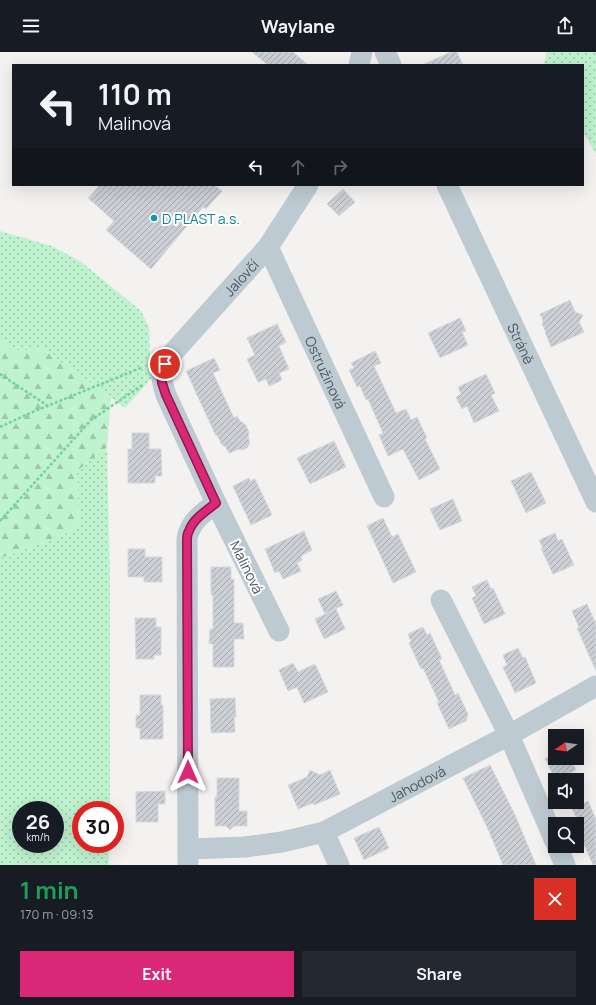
<!DOCTYPE html>
<html lang="en">
<head>
<meta charset="utf-8">
<style>
	:root { --surface:#171b24; --page:#242831; --text:#f1f3f6; --muted:#9ea1a6; --accent:#db2777 }
	body { margin:0; font-family:Manrope,sans-serif; background:var(--page); color:var(--text); height:100vh; display:flex; flex-direction:column; font-size:15px; white-space:nowrap }
	* { box-sizing:border-box; margin:0 }
	p { font-size:13px; color:var(--muted) }
	.icon { flex:none; width:22px; height:22px; fill:none; stroke:currentColor; stroke-width:2; stroke-linecap:round; stroke-linejoin:round }
	.map { position:relative; height:813px; overflow:hidden }
	.details { display:flex; flex-direction:column; background:var(--surface); flex:1 }
	.details>* { flex:none }
	.top-card { position:absolute; left:12px; top:12px; width:572px; height:122px; border-radius:0px; box-shadow:0 4px 16px #0002; background:#171b24; color:var(--text); overflow:hidden }
	.needle { width:26px; rotate:257deg }
	.controls { position:absolute; left:548px; top:677px; display:grid; gap:8px }
	.controls a { display:grid; place-items:center; width:36px; height:36px; border-radius:0px; background:var(--surface); box-shadow:0 4px 16px #0002; font-size:20px }
	.speed { position:absolute; left:12px; top:749px; display:flex; gap:8px; font-size:20px; font-weight:700; text-align:center }
	.speed>* { display:grid; place-content:center; width:52px; height:52px; border-radius:50%; background:var(--surface); box-shadow:0 4px 16px #0002; line-height:1 }
	.speed small { font-size:10px; font-weight:400 }
	.speed .limit { border:6px solid #d22; background:#fff; color:#111 }
	.pin { position:absolute; display:grid; place-items:center; width:34px; height:34px; color:#fff; margin:-17px; border:2px solid #fff; border-radius:50%; box-shadow:0 1px 4px #0007 }
	.me { position:absolute; width:44px; margin:-22px; rotate:0deg; stroke-linejoin:round; filter:drop-shadow(0 0 3px #0008) }
	.turn { display:flex; align-items:center; gap:14px; height:84px; padding:0 20px; font-size:18px }
	.turn .icon { width:52px; height:52px; stroke-width:2.5 }
	.turn b { display:block; font-size:28px; line-height:34px }
	.lanes { display:flex; align-items:center; height:38px; padding:0 20px; background:#0003; justify-content:center; gap:20px; direction:ltr }
	.lanes .off { opacity:.35 }
	.round { display:grid; place-items:center; flex:none; width:42px; height:42px; border-radius:0px; background:var(--page) }
	.overview { display:flex; align-items:center; justify-content:space-between; height:68px; padding:0 20px }
	h1 { font-size:24px; font-weight:700; line-height:30px; color:#1e9e55 }
	.primary-button { display:flex; gap:8px; margin-top:auto; padding:8px 20px }
	.primary-button a { flex:1; height:46px; border-radius:0px; background:var(--accent); color:#fff; font-size:16px; font-weight:700; line-height:46px; text-align:center }
	.primary-button a+a { background:var(--page); color:var(--text) }
	header { display:flex; justify-content:space-between; align-items:center; height:52px; padding:0 20px; background:var(--surface); font-size:18px; font-weight:700 }
	.map>svg:first-child { display:block }
</style>
</head>
<body>
<header><svg class="icon" aria-label="menu" viewBox="0 0 24 24"><path d="M4 6h16M4 12h16M4 18h16"/></svg>Waylane<svg class="icon" aria-label="share" viewBox="0 0 24 24"><path d="M12 15V3M7 8l5-5 5 5M5 13v7h14v-7"/></svg></header>
<div class="map">
<svg width="596" height="813" viewBox="0 0 596 813">
	<defs>
		<pattern id="grass-dots" width="8" height="8" patternUnits="userSpaceOnUse"><rect width="8" height="8" fill="#bff2cf"/><path d="M2 2h.1M6 6h.1" fill="none" stroke="#9dc7ab" stroke-width="1.8" stroke-linecap="round"/></pattern>
		<pattern id="forest-firs" width="22" height="20" patternUnits="userSpaceOnUse"><rect width="22" height="20" fill="#bff2cf"/><path d="M5 1l3.5 6h-7zM16 11l3.5 6h-7z" fill="#9dc7ab"/></pattern>
		<pattern id="building-hatch" width="6" height="6" patternUnits="userSpaceOnUse"><rect width="6" height="6" fill="#cbcfd4"/><path d="M-1 1l2-2M0 6l6-6M5 7l2-2" fill="none" stroke="#a7abaf"/></pattern>
	</defs>
	<rect width="100%" height="100%" fill="#f4f1f1"/>
	<path fill="url(#grass-dots)" fill-rule="evenodd" d="M 547,0 L 596,0 L 596,102 L 583,80 L 583,13 L 544,13 Z
		M 0,179 L 52,194 L 81,210 L 141,259 L 149,275 L 151,327 L 125,356 L 43,297 L 11,299 L 0,283 Z
		M 107,395 L 110,528 L 110,758 L 81,758 L 81,792 L 109,792 L 109,813 L 0,813 L 0,508 L 1,506 L 58,485 L 79,475 L 77,419 ZM 21,758 L 55,758 L 55,792 L 21,792 Z"/>
	<path fill="url(#forest-firs)" d="M 0,283 L 11,299 L 43,297 L 111,346 L 107,395 L 77,419 L 79,475 L 58,485 L 1,506 L 0,508 Z"/>
	<path fill="url(#building-hatch)" stroke="#d5d8dd" d="M 252,0 L 293,0 L 308,13 L 268,13 Z
		M 451,0 L 457,0 L 463,13 L 422,13 Z
		M 100,133 L 214,133 L 222,139 L 206,157 L 203,155 L 151,217 L 106,178 L 114,169 L 88,146 Z
		M 343,137 L 355,150 L 339,164 L 327,152 Z
		M 570,248 L 575,260 L 583,263 L 579,270 L 584,280 L 551,295 L 545,280 L 546,280 L 542,272 L 543,268 L 540,262 Z
		M 460,266 L 466,279 L 462,280 L 468,293 L 440,306 L 428,281 Z
		M 277,272 L 286,290 L 279,294 L 289,317 L 279,321 L 282,328 L 269,334 L 266,327 L 258,330 L 247,307 L 255,303 L 247,286 Z
		M 375,299 L 381,311 L 374,314 L 396,361 L 406,357 L 411,368 L 417,365 L 427,386 L 425,387 L 440,417 L 419,428 L 403,397 L 388,404 L 379,383 L 383,381 L 368,347 L 366,348 L 360,334 L 357,335 L 349,318 L 354,316 L 351,311 Z
		M 214,306 L 220,318 L 213,321 L 234,366 L 237,364 L 240,369 L 245,372 L 249,380 L 248,386 L 250,390 L 247,396 L 242,398 L 239,397 L 229,401 L 225,394 L 222,393 L 217,383 L 216,384 L 186,319 Z
		M 486,322 L 495,341 L 491,343 L 499,359 L 474,371 L 467,354 L 462,357 L 456,345 L 461,342 L 458,335 Z
		M 132,381 L 149,381 L 149,397 L 161,397 L 162,424 L 155,424 L 155,431 L 128,431 L 128,397 L 132,397 Z
		M 334,389 L 346,415 L 310,432 L 297,406 Z
		M 531,420 L 546,451 L 526,461 L 511,429 Z
		M 249,426 L 250,429 L 255,427 L 272,463 L 251,473 L 233,434 Z
		M 453,447 L 462,469 L 440,478 L 430,457 Z
		M 383,466 L 392,485 L 398,482 L 416,520 L 393,531 L 367,474 Z
		M 304,479 L 312,498 L 301,504 L 302,508 L 297,511 L 301,519 L 283,527 L 279,519 L 275,521 L 265,497 Z
		M 555,481 L 558,489 L 562,487 L 574,513 L 553,522 L 541,496 L 543,496 L 539,488 Z
		M 128,497 L 145,497 L 145,505 L 162,505 L 162,530 L 144,530 L 144,525 L 128,525 Z
		M 211,515 L 231,515 L 231,527 L 234,527 L 234,571 L 243,571 L 244,587 L 234,587 L 234,615 L 213,615 L 213,592 L 209,592 L 210,577 L 213,577 L 213,543 L 211,543 Z
		M 487,528 L 491,537 L 493,536 L 505,562 L 484,572 L 472,546 L 476,544 L 472,535 Z
		M 336,539 L 343,553 L 325,562 L 318,547 Z
		M 587,552 L 596,572 L 596,619 L 577,576 L 579,575 L 572,559 Z
		M 336,557 L 345,577 L 324,587 L 315,567 Z
		M 135,566 L 156,566 L 156,575 L 161,575 L 161,603 L 154,603 L 154,607 L 136,607 Z
		M 423,575 L 427,583 L 430,581 L 442,607 L 439,608 L 455,643 L 458,641 L 468,662 L 466,669 L 449,677 L 437,651 L 439,650 L 423,616 L 421,617 L 409,591 L 411,590 L 408,582 Z
		M 518,596 L 523,606 L 525,605 L 536,631 L 515,641 L 503,615 L 507,613 L 503,603 Z
		M 293,611 L 298,620 L 315,612 L 328,640 L 304,651 L 297,635 L 288,639 L 279,618 Z
		M 140,643 L 161,643 L 161,653 L 163,653 L 163,687 L 140,687 L 140,676 L 136,676 L 136,663 L 140,663 Z
		M 235,646 L 236,665 L 234,665 L 235,680 L 211,681 L 210,647 Z
		M 545,706 L 570,706 L 576,718 L 555,727 Z
		M 490,713 L 515,763 L 536,813 L 503,813 L 488,777 L 463,726 Z
		M 310,718 L 320,723 L 330,718 L 340,742 L 314,753 L 313,751 L 298,757 L 288,733 L 307,725 Z
		M 217,726 L 239,726 L 239,759 L 247,759 L 247,774 L 234,774 L 230,778 L 226,774 L 215,774 L 215,745 L 217,745 Z
		M 165,739 L 165,752 L 158,752 L 158,770 L 136,770 L 136,740 Z
		M 588,749 L 596,767 L 596,813 L 593,813 L 577,776 L 577,772 L 575,772 L 578,770 L 572,756 Z
		M 379,775 L 389,796 L 364,808 L 354,786 Z"/>
	<g fill="none" stroke-linecap="round" stroke-linejoin="round">
		<path stroke="#74d29e" stroke-width="2.5" stroke-dasharray="3 2" stroke-linecap="butt" d="M 0,322 L 48,354
			M 0,375 L 30,361 L 143,315
			M 0,469 L 91,368 L 144,332"/>
		<g stroke="#becad1" stroke-width="21">
			<path d="M 385,0 L 391,13"/>
			<path d="M 359,13 L 362,0"/>
			<path id="s1" d="M 447,133 L 596,450"/>
			<path id="s2" d="M 268,195 L 384,445"/>
			<path d="M 441,548 L 509,683 L 555,789"/>
			<path id="s3" d="M 279,579 L 216,451 L 166,343 C 160,324 159,321 170,304 L 268,195 L 308,133"/>
			<path d="M 557,794 L 565,813"/>
			<path d="M 188,797 L 245,795 L 282,790 L 324,780"/>
			<path d="M 188,813 L 187,489 C 187,486 187,482 189,480 C 193,467 206,459 216,451"/>
			<path id="s4" d="M 339,813 L 324,780 L 509,683 L 596,634"/>
		</g>
	</g>
	<g fill="none" stroke-linecap="round" stroke-linejoin="round">
		<defs>
			<path id="route" d="M 165,312 L 161,320 L 162,331 L 166,343 L 216,451 C 206,459 193,467 189,479 C 187,482 187,486 187,489 L 188,720"/>
		</defs>
		<use href="#route" stroke="#8e194d" stroke-width="10"/>
		<use href="#route" stroke="#db2777" stroke-width="7"/>
	</g>
	<circle fill="#0f9aa8" stroke="#fff" stroke-width="1.5" cx="154" cy="166" r="4"/>
	<g text-anchor="middle" dominant-baseline="central" stroke-width="4" stroke-linejoin="round" paint-order="stroke">
		<g font-size="14" fill="#0d838f" stroke="#fff" text-anchor="start">
			<text x="162" y="166">D PLAST a.s.</text>
		</g>
		<g font-size="14" fill="#485660" stroke="#fff">
			<text stroke="none"><textPath href="#s3" startOffset="409">Jalovčí</textPath></text>
			<text stroke="none"><textPath href="#s1" startOffset="175">Stráně</textPath></text>
			<text stroke="none"><textPath href="#s2" startOffset="138">Ostružinová</textPath></text>
			<text transform="translate(247 515) rotate(64)">Malinová</text>
			<text stroke="none"><textPath href="#s4" startOffset="141">Jahodová</textPath></text>
		</g>
	</g>
</svg>
<div class="controls">
<a><svg class="needle" viewBox="-14 -14 28 28"><path d="M0-13l5 13h-10z" fill="#e53935"/><path d="M0 13l5-13h-10z" fill="#9ea1a6"/></svg></a>
<a><svg class="icon" aria-label="sound" viewBox="0 0 24 24"><path d="M4 9h4l5-4v14l-5-4H4zM17 9q2 3 0 6"/></svg></a>
<a><svg class="icon" aria-label="search" viewBox="0 0 24 24"><circle cx="10" cy="10" r="6"/><path d="M15 15l6 6"/></svg></a>
</div>
<div class="speed"><div>26<small>km/h</small></div><div class="limit">30</div></div>
<div class="pin" style="left:165px;top:312px;background:#d93025"><svg class="icon" aria-label="arrive" viewBox="0 0 24 24"><path d="M6 21V4h12l-3 4 3 4H6"/></svg></div>
<svg class="me" style="left:188px;top:720px" viewBox="-20 -20 40 40"><path d="M0-17L14 15 0 8-14 15z" fill="#db2777" stroke="#fff" stroke-width="4"/></svg>
<div class="top-card">
<div class="turn"><svg class="icon" aria-label="left" viewBox="0 0 24 24"><path d="M17 20v-9H6M10 6l-5 5 5 5"/></svg><div><b>110 m</b>Malinová</div></div>
<div class="lanes"><svg class="icon" aria-label="left" viewBox="0 0 24 24"><path d="M17 20v-9H6M10 6l-5 5 5 5"/></svg><svg class="icon off" aria-label="ahead" viewBox="0 0 24 24"><path d="M12 20V5M6 11l6-6 6 6"/></svg><svg class="icon off" aria-label="right" viewBox="0 0 24 24"><path d="M7 20v-9h11M14 6l5 5-5 5"/></svg></div>
</div>
</div>
<section class="details">
<div class="overview"><div><h1>1 min</h1><p>170 m · 09:13</p></div><a class="round" style="background:#d93025;color:#fff"><svg class="icon" aria-label="close" viewBox="0 0 24 24"><path d="M6 6l12 12M18 6L6 18"/></svg></a></div>
<div class="primary-button"><a>Exit</a><a>Share</a></div>
</section>
</body>
</html>
